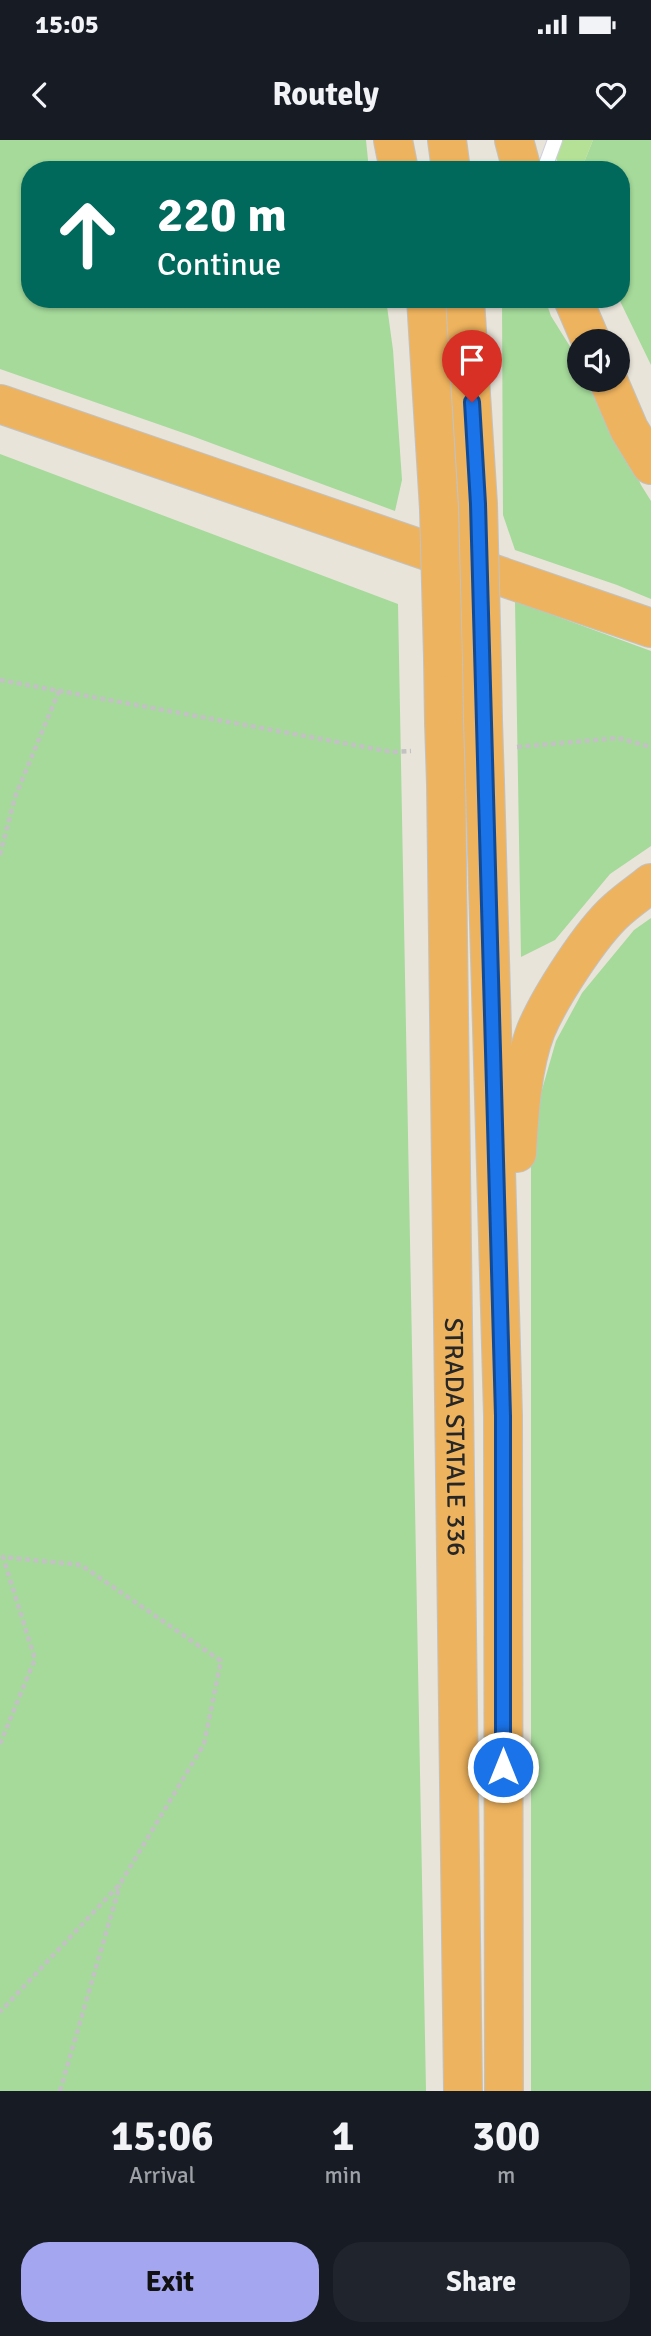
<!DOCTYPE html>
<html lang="en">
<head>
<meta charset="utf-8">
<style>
	:root { --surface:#171b24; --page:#20242c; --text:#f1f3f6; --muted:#9ea1a6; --accent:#a4a7f0 }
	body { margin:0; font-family:Signika,sans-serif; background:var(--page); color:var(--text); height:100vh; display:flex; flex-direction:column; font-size:26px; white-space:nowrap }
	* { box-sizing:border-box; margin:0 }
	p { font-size:23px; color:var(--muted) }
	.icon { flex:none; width:38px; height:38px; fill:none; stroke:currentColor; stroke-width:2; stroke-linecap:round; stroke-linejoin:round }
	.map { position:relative; height:1951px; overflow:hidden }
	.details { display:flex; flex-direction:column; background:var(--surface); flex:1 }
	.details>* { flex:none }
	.banner { position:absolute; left:21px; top:21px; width:609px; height:147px; border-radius:28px; box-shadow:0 2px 5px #0004; background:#00695c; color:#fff; overflow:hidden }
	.tools { position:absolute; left:567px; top:189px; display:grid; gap:14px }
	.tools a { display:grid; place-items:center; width:63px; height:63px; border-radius:50%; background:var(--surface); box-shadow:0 2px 5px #0004; font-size:35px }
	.pin { position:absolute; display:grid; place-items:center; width:60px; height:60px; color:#fff; margin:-72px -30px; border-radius:50% 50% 50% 0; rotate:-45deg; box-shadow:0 0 7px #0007 }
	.pin .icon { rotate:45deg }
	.me { position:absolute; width:77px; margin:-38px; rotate:0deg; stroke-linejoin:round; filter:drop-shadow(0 0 5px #0008) }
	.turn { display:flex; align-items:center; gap:24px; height:147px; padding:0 21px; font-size:32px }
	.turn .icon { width:91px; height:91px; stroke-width:2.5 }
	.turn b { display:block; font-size:49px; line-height:60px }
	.eta { display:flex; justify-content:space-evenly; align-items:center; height:119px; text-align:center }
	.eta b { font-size:42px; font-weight:700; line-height:49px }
	.action { display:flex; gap:14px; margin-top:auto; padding:14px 21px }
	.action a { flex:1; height:80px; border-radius:28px; background:var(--accent); color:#111; font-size:28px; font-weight:700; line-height:80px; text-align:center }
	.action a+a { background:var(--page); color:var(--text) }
	.status { display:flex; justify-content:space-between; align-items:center; height:49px; padding:0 35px; background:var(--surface); direction:ltr }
	.status svg { height:19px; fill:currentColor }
	header { display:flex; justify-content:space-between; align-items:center; height:91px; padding:0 21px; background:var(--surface); font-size:32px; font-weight:700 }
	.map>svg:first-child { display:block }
</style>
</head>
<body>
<div class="status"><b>15:05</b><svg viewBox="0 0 49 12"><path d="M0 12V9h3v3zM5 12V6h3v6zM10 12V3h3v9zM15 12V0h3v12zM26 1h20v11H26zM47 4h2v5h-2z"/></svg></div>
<header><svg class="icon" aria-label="back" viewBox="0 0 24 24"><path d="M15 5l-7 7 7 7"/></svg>Routely<svg class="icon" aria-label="heart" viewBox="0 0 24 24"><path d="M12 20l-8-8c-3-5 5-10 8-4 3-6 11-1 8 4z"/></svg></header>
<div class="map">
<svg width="651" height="1951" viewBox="0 0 651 1951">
	<rect width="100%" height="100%" fill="#e8e4d9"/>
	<path fill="#a5da9a" d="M 0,0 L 366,0 L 369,30 L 30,30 L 30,159 L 386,159 L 393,210 L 402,340 L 395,371 L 192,296 L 0,229 Z
		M 593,0 L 651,0 L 651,225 L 619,159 L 621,159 L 621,30 L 581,30 Z
		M 502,159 L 545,159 L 551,176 L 579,221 L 579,240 L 591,240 L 605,263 L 641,345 L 651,361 L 651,459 L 617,445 L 515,410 L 503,375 Z
		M 0,314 L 398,464 L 426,1951 L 0,1951 Z
		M 515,461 L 651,511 L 651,706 L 610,734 L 555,800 L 521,817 Z
		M 651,778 L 651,1951 L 531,1951 L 531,1021 L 539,960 L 556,901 L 582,853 L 634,790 Z"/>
	<path fill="#b5e196" d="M 551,0 L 593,0 L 581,30 L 560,30 Z"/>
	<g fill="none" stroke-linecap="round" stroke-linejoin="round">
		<defs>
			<path id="lane" d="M 544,30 L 555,0"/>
			<g id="highway">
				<path d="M 393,0 L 399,30"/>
				<path d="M 447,0 L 451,30"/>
				<path d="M 514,0 L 522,30"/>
				<path d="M 426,159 L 439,369"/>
				<path d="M 465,159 L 478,364"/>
				<path d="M 573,159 L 591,201"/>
				<path d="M 608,240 L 629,289 L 651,325"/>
				<path d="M 0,264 L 651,488"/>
				<path d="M 443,518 L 444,582"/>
				<path d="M 482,525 L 483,580"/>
				<path d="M 485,642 L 503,1276 L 504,1951"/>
				<path id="s1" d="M 446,644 L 463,1951"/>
				<path d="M 517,1013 C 519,975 522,926 536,890 C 550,857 591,793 617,770 C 628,760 640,752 651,743"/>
			</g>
		</defs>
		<use href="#lane" stroke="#cfcfde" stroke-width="16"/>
		<use href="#highway" stroke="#c2c2c2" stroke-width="40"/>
		<path stroke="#c2c2c2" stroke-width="4.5" stroke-dasharray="5 3.5" stroke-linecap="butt" d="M 0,540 L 392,612 L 411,611
			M 517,607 L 618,598 L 651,607
			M 0,715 L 15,657 L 59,551
			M 0,1604 L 35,1519 L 3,1417 L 81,1425 L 221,1521 L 204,1604 L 120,1744 L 0,1872
			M 60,1951 L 120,1745"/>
		<use href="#lane" stroke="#fff" stroke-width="14"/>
		<use href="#highway" stroke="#eeb35e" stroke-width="38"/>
		<defs>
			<path id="highway-bridge" d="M 478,364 L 482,525
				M 439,369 L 443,518
				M 483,580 L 485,642
				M 444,582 L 446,644"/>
		</defs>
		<use href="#highway-bridge" stroke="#c2c2c2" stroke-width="40" stroke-linecap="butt"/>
		<use href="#highway-bridge" stroke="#eeb35e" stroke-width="38"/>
	</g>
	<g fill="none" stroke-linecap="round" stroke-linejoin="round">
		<defs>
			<path id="route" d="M 472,262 L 478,364 L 503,1276 L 503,1627"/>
		</defs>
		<use href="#route" stroke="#114b97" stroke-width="18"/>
		<use href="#route" stroke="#1a73e8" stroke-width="12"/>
	</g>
	<g text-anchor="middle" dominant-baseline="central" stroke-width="6" stroke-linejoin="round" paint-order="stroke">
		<g font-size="26" fill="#262626" stroke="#fff">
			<text stroke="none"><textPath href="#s1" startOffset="653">STRADA STATALE 336</textPath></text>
		</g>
	</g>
</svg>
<div class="tools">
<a><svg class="icon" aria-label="sound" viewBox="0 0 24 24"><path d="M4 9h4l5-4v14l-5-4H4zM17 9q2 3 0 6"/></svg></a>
</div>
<div class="pin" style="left:472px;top:262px;background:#d93025"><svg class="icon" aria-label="arrive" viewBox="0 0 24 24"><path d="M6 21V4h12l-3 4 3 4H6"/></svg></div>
<svg class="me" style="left:503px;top:1627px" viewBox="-20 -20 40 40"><circle r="17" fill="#1a73e8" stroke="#fff" stroke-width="3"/><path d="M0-11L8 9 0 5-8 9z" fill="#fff"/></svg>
<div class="banner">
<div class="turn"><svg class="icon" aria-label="ahead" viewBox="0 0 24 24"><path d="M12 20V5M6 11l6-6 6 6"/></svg><div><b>220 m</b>Continue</div></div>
</div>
</div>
<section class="details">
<div class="eta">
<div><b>15:06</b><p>Arrival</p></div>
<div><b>1</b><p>min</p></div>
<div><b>300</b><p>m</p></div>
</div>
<div class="action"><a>Exit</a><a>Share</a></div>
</section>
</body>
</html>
